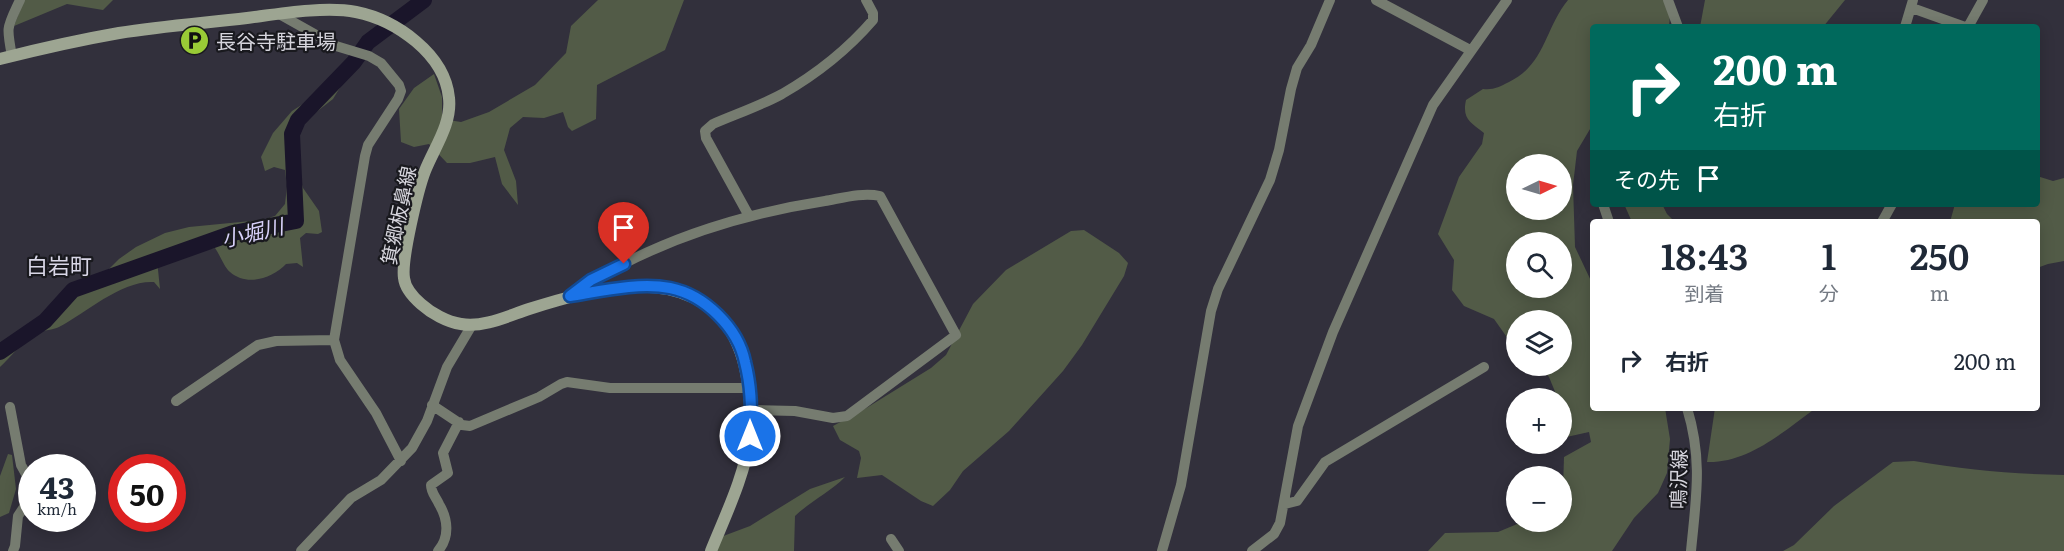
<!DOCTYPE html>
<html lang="ja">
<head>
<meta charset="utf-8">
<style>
	:root { --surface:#fff; --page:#f2f2f3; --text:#1f2937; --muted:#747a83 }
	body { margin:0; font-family:Literata,"Noto Sans JP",serif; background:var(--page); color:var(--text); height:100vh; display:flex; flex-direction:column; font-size:22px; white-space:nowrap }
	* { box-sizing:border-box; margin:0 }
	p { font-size:20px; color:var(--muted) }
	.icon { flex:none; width:33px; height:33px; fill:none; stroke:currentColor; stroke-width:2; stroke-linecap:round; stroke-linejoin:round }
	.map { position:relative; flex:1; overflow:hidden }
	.side { position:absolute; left:1590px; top:219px; width:450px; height:192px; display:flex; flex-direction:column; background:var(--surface); border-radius:6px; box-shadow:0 3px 15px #0003 }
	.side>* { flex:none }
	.banner { position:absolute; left:1590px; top:24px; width:450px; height:183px; border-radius:6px; box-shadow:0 3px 15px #0003; background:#00695c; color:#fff; overflow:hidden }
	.needle { width:39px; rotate:85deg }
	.controls { position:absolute; left:1506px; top:154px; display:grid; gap:12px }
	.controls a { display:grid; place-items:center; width:66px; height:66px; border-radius:50%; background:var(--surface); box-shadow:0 3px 15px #0003; font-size:30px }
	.speed { position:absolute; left:18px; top:454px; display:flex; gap:12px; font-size:30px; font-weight:700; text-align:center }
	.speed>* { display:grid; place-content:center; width:78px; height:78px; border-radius:50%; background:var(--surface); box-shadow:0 3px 15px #0003; line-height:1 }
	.speed small { font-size:15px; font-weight:400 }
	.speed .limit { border:9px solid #d22; background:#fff; color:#111 }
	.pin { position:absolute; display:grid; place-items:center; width:51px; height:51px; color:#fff; margin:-62px -26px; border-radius:50% 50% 50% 0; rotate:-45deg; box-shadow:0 0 6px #0007 }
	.pin .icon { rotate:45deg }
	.me { position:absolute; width:66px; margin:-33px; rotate:0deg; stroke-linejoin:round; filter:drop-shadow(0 0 4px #0008) }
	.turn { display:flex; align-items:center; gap:21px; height:126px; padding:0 24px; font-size:27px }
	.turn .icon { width:78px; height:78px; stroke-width:2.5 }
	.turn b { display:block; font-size:42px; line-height:51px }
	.then { display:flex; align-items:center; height:57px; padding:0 24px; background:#0003; gap:12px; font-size:22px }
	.eta { display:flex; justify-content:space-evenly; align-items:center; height:102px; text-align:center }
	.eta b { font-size:36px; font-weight:600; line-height:42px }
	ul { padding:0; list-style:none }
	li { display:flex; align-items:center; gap:18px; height:78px; padding:0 24px }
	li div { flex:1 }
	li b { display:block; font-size:22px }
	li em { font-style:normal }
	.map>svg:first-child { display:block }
</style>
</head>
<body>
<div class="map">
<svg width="2064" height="551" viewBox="0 0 2064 551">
	<rect width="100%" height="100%" fill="#32303c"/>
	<path fill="#525b47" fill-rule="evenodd" d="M 24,0 L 113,0 L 103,10 L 67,4 L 14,26 Z
		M 598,0 L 684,0 L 665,50 L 597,85 L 596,119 L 572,131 L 568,127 L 563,112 L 544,118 L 523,117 L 510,128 L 504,150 L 516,181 L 518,205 L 502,184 L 495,157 L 470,163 L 447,163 L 429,144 L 414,147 L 401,142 L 399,109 L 414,88 L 434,74 L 442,97 L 442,119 L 461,122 L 489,112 L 535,85 L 566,53 L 571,26 Z
		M 1568,0 L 1671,0 L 1671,2 L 1669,27 L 1593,27 L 1593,124 L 1577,151 L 1573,185 L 1575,247 L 1593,285 L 1593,408 L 1665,408 L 1670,439 L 1667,473 L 1658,493 L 1634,518 L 1612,551 L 1428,551 L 1445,533 L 1498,532 L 1522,522 L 1562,522 L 1564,457 L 1591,442 L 1589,432 L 1562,438 L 1562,399 L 1558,399 L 1549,377 L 1539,366 L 1562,366 L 1562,321 L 1516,321 L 1516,350 L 1494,319 L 1464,306 L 1452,290 L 1454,260 L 1438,234 L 1459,177 L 1482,144 L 1484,133 C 1470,122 1462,119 1466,100 L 1483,89 C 1494,90 1499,87 1509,82 C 1545,65 1545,28 1568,0 ZM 1516,165 L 1562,165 L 1562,210 L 1516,210 ZM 1516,243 L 1562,243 L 1562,288 L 1516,288 Z
		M 1705,0 L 1845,0 L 1823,27 L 1700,27 Z
		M 341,66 L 346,66 L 347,76 L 333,99 L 306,120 L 297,134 L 300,178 L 303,188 L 319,211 L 322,232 L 318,234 L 306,233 L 300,238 L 303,267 L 297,263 L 286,264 C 273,278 247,287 230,272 C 224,267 220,255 215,248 L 157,260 L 160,289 L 154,282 C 122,280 87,312 59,327 C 53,330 44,330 37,333 C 25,339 10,358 0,367 L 0,349 L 33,325 L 54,303 L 97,281 L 119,259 L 136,247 L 165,233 L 189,227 L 261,220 L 275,216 L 285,204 L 287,186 L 285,170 L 274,167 L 265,171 L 261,157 L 273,133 L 292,111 L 303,104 Z
		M 2037,176 L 2053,181 L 2064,178 L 2064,261 L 2048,264 L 2037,268 L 2037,222 L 1950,222 L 1955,204 L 2037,204 Z
		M 1624,204 L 1662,204 L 1667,214 L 1675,222 L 1632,222 Z
		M 1084,230 L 1119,253 L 1128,263 L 1124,276 L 1082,345 L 1063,371 L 1009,431 L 963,471 L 950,490 L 933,506 L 921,501 L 882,475 L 857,478 L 861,458 L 859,451 L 840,440 L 833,426 L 868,407 L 931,368 L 946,355 L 973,304 L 1006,270 L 1071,231 Z
		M 1715,408 L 1816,408 C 1784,431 1749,463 1707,462 Z
		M 8,454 L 12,455 L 16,489 L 9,513 L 0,517 L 0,476 Z
		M 1914,461 C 1967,470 2011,474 2064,475 L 2064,551 L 1783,551 L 1794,545 L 1834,506 L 1893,462 Z
		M 845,477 C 830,492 811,501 795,516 L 794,551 L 716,551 L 718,538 L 750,526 L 810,489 Z"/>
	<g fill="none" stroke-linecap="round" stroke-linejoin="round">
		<path stroke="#1a152a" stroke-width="16" d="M 0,352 L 45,321 L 73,290 L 233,233 L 296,221 L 292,134 L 298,120 L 354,62 L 368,42 L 424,0"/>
		<path stroke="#767c70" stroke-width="10" d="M 1376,0 L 1470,50
			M 1668,0 L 1678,27
			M 1912,8 L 1965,27
			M 279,14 L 336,46 L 369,56 L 381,63 L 399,85 L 401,91 L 398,99 L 368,145 L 365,156 L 334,340 L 340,360 L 376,413 L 401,461
			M 1905,27 L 1913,0
			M 1968,27 L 1983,0
			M 12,56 C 6,25 7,28 20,0
			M 1603,204 L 1609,222
			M 749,216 L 706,138 L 705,131 L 713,124 C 736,114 760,106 782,94 C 815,75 848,49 873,20 L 873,13 L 866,0
			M 1882,222 L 1892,204
			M 570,296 C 585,282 603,274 621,265 C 685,232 754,212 825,201 C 842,198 863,192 880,196 L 956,335 L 847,416 L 833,418 L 795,411 L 751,410
			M 176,401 L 258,345 L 276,341 L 334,340
			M 432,405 L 462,425 L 470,426 L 539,397 L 561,384 L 567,382 L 610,388 L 748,388
			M 10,407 L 21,465 L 32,485
			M 1687,408 C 1703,460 1696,498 1691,551
			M 1285,504 L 1297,501 L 1325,462 L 1484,367
			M 891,539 L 899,551
			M 13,551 L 15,546 L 18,516 L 32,495
			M 301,551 L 351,498 L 381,480 L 412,448 L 427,421 L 447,367 L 472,325
			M 438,551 C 450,537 448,519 439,504 C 436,497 431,493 431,485 L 448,473 L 443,453 L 459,422
			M 1162,551 L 1181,485 L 1211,311 L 1218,289 L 1270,180 L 1279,150 L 1291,89 L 1297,68 L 1311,45 L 1330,0
			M 1252,551 L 1274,534 L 1280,523 L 1298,426 L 1333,332 L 1433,105 L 1507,0"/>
		<path stroke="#9da592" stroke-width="12" d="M 0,59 C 39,49 79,40 119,33 C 162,26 205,23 247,18 C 278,14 325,6 356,12 C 396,20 445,54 449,98 C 452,124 434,148 425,171 C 418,189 401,260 404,278 C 405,288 413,297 421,304 C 431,313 447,322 461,324 C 483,328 508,316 529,309 C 593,289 685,262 730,330 C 742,350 746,368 749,391 C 750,406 752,420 750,436 C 745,475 726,514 711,551"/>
	</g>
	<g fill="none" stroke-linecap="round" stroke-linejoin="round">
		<defs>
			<path id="route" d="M 624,264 L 591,280 L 570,296 C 601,291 639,282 670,288 C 705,295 738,328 745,362 C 751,385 752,412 750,436"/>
		</defs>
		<use href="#route" stroke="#114b97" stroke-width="15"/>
		<use href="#route" stroke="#1a73e8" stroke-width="10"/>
	</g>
	<defs>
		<symbol id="parking-disc" viewBox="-11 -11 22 22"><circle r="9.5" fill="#99cb36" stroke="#19191e"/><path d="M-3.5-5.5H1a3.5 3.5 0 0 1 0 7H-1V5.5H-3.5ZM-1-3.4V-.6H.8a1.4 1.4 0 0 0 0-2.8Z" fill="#111"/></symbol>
	</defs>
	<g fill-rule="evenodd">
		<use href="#parking-disc" x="178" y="24" width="33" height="33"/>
	</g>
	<g text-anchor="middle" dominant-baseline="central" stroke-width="4.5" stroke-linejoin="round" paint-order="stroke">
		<g font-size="20" fill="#d6d5dd" stroke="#19191e" text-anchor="start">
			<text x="216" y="40">長谷寺駐車場</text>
		</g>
		<g font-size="20" fill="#d6d5dd" stroke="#19191e">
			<text transform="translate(397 215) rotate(-78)">箕郷板鼻線</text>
			<text transform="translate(1677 479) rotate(-89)">鳴沢線</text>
		</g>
		<g font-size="21" font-style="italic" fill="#d8d1fa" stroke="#19191e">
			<text transform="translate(252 231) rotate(-13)">小堀川</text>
		</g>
		<g font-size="22" fill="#d9d7e7" stroke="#19191e">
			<text x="59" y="264">白岩町</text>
		</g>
	</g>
</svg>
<div class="controls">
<a><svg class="needle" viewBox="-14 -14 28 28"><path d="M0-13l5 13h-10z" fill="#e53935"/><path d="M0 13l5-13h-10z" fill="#747a83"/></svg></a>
<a><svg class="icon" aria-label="search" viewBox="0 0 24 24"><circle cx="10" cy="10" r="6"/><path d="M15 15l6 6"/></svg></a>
<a><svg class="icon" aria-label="layers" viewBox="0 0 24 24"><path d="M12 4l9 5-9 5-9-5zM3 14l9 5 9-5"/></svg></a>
<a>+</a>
<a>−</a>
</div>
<div class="speed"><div>43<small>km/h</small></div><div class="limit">50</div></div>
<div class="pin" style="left:624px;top:264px;background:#d93025"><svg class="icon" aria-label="arrive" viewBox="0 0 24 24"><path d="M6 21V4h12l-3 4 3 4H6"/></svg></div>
<svg class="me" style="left:750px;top:436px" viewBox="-20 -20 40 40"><circle r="17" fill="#1a73e8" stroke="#fff" stroke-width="3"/><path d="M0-11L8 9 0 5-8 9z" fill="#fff"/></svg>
<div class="banner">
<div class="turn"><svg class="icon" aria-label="right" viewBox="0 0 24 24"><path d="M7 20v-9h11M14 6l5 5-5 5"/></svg><div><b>200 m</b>右折</div></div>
<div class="then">その先<svg class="icon" aria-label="arrive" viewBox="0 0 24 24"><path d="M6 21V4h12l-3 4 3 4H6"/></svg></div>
</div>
<section class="side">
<div class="eta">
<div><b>18:43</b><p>到着</p></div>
<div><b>1</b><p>分</p></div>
<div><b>250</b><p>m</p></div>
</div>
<ul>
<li><svg class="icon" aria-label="right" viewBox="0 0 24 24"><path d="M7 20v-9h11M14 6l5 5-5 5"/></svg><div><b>右折</b></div><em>200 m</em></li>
</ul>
</section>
</div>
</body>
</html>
